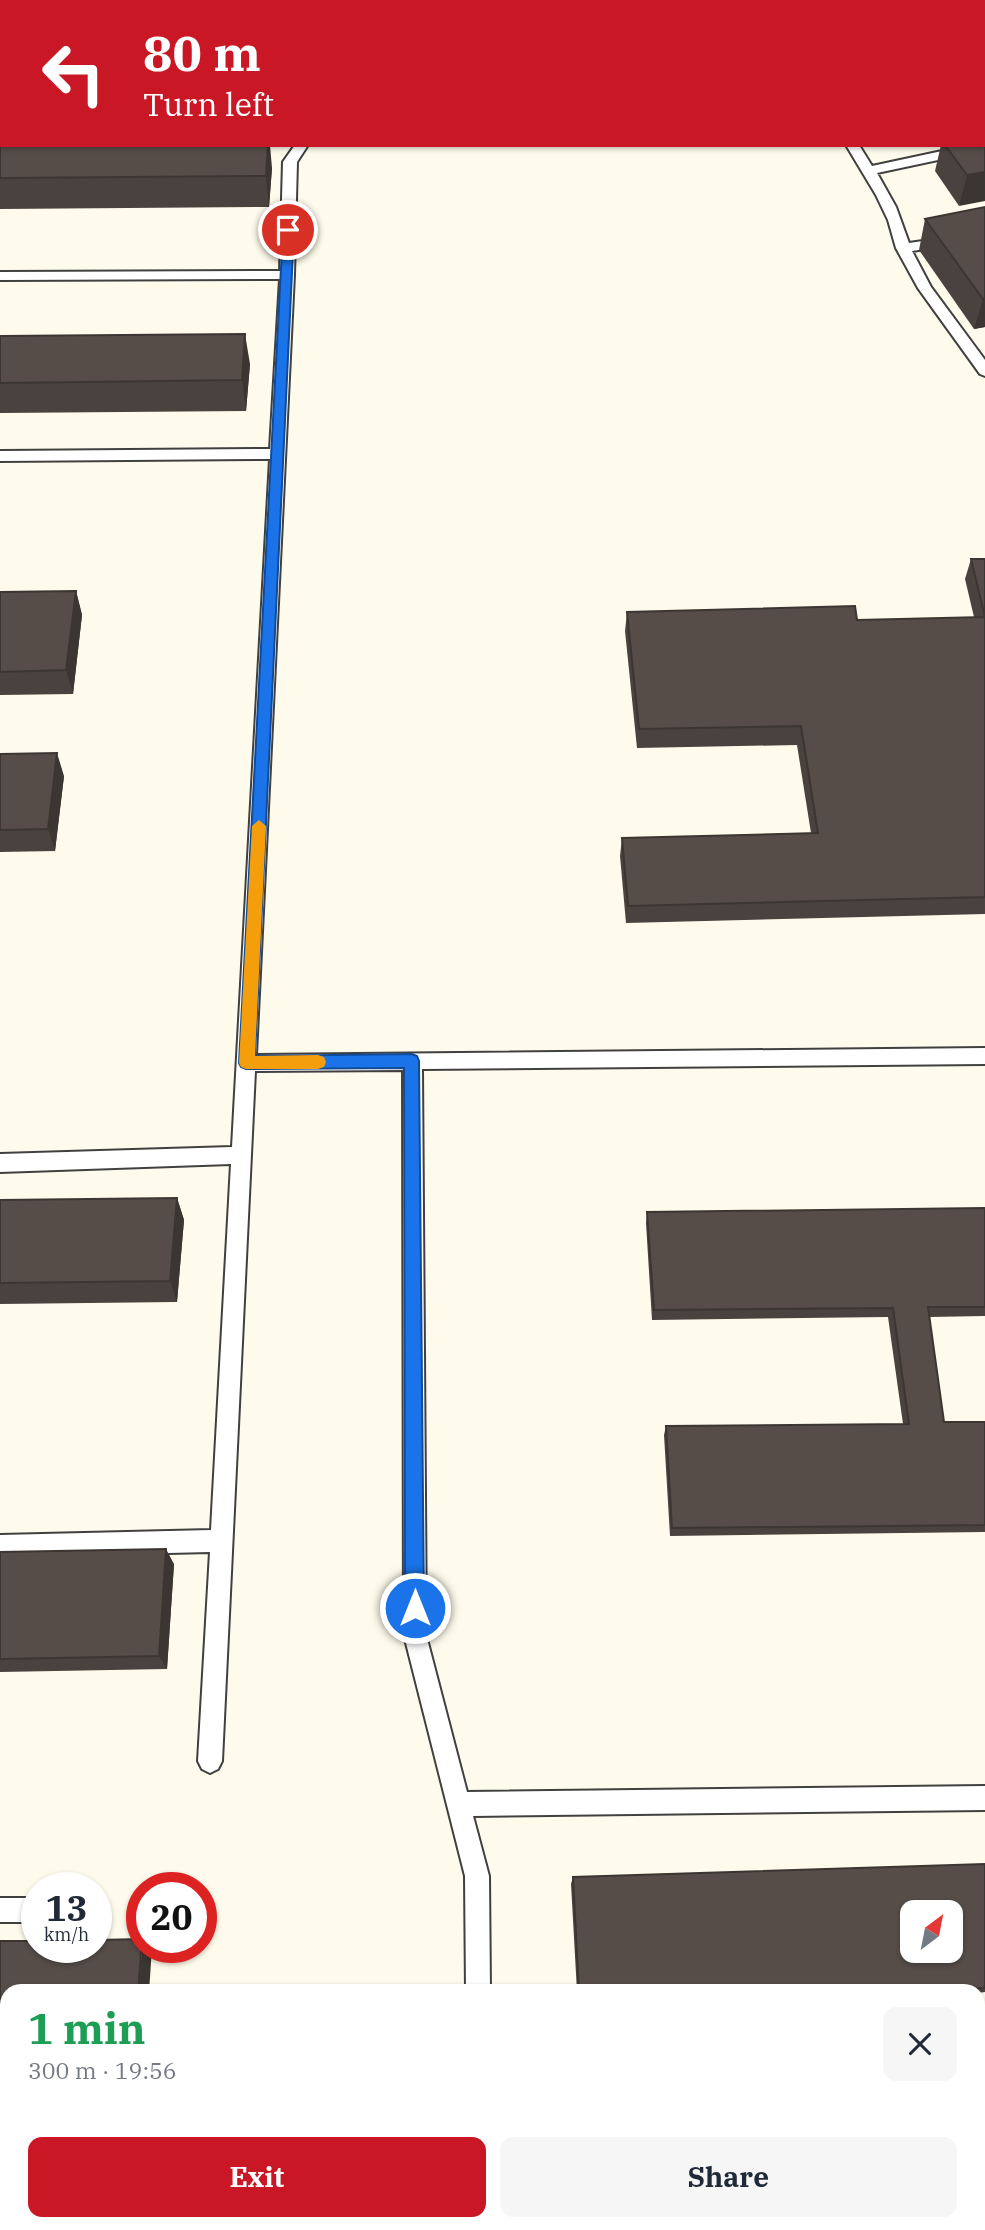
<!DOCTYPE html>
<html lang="en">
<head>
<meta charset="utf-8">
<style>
	:root { --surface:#fff; --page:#f6f6f7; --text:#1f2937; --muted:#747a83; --accent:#ca1725 }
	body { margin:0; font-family:"IBM Plex Serif",serif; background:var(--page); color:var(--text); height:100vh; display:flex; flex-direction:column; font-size:26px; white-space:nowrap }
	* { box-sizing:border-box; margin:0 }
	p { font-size:23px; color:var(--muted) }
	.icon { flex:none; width:38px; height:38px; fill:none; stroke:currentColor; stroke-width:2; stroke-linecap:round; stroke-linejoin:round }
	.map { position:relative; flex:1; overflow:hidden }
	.details { position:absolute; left:0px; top:1984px; width:985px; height:247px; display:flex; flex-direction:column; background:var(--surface); border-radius:21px 21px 0 0; box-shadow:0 2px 5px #0004 }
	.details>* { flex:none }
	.top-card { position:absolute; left:0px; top:0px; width:985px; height:147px; box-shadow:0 2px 5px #0004; background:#ca1725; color:#fff; overflow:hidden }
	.needle { width:46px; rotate:32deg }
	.controls { position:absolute; left:900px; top:1900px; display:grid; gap:14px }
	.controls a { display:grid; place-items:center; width:63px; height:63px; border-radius:14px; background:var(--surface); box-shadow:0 2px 5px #0004; font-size:35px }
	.speed { position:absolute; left:21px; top:1872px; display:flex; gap:14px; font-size:35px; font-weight:700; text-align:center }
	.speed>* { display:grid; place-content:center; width:91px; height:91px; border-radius:50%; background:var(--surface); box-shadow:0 2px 5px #0004; line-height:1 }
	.speed small { font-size:18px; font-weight:400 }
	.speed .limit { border:10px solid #d22; background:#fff; color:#111 }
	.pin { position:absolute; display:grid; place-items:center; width:60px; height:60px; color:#fff; margin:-30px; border:4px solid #fff; border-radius:50%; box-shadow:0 2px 7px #0007 }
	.me { position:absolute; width:77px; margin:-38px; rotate:0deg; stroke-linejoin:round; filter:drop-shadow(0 0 5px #0008) }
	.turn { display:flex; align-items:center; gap:24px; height:147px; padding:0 28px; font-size:32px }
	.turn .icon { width:91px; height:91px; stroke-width:2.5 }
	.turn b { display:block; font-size:49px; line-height:60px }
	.round { display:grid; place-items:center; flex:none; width:74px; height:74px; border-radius:14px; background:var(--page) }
	.overview { display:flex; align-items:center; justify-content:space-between; height:119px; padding:0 28px }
	h1 { font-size:42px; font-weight:700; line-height:52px; color:#1e9e55 }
	.action { display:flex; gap:14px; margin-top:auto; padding:14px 28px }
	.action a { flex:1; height:80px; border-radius:14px; background:var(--accent); color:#fff; font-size:28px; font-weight:700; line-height:80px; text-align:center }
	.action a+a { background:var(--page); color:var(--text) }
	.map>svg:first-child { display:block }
</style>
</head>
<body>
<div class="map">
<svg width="985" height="2230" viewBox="0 0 985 2230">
	<rect width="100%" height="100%" fill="#fffbec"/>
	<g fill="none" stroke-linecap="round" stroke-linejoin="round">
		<defs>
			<path id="service" d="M 400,0 L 412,0 L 399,2 Z
				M 763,0 L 775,0 L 776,2 L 764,2 Z
				M 984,142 L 985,150 L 877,173 L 896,207 L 909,243 L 985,232 L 985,240 L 912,251 L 931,287 L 985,360 L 985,376 L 980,374 L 918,288 L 896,248 L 888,220 L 876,195 L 846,145 L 859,145 L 872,166 L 970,145 L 984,145 Z
				M 295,145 L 308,145 L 297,162 L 294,275 L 256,1055 L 985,1048 L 985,1064 L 422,1069 L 426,1635 L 467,1792 L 985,1786 L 985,1810 L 473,1816 L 489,1876 L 490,1992 L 466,1992 L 465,1876 L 404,1635 L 403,1070 L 255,1071 L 222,1761 L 218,1769 L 210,1773 L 202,1769 L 198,1761 L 210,1552 L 0,1557 L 0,1535 L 211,1530 L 231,1164 L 0,1172 L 0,1154 L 232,1147 L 270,459 L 0,461 L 0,451 L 270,449 L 280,279 L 0,280 L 0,272 L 280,271 L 283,162 Z
				M 0,1898 L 37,1898 L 37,1922 L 0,1922 Z
				M 467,2224 L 493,2224 L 493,2230 L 467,2230 Z"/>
		</defs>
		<use href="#service" stroke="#404040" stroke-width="4"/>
		<use href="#service" fill="#fff" fill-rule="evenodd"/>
	</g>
	<path fill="#4a423e" d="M 0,26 L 2,26 L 2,94 L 0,94 Z
		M 0,138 L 272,168 L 269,207 L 0,209 Z
		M 941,145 L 984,145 L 959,206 L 935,171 Z
		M 985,207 L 985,327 L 974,329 L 919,250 L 925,219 Z
		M 0,336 L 250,364 L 246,411 L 0,413 Z
		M 971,559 L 985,559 L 985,914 L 626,923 L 620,856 L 622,838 L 811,833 L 797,745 L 637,748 L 625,631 L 627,612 L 857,620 L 974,617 L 965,579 Z
		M 76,591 L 82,615 L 73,694 L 0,695 L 0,592 Z
		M 0,754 L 64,776 L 55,851 L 0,852 Z
		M 177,1198 L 184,1220 L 177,1302 L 0,1304 L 0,1200 Z
		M 985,1208 L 985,1316 L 929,1317 L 944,1422 L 985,1422 L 985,1532 L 670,1536 L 664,1435 L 666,1426 L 903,1424 L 888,1317 L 652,1320 L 646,1223 L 647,1212 Z
		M 0,1552 L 174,1564 L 167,1669 L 0,1672 Z
		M 985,1864 L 985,1992 L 978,1993 L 978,1992 L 577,1992 L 571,1884 L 573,1877 Z"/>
	<path fill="#3c3632" d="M 984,76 L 985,76 L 985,96 L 984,96 Z
		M 268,145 L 270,145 L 272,168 L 269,207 L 266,176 Z
		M 985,172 L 985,201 L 959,206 L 967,175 Z
		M 985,298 L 985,327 L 974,329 L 983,299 Z
		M 245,334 L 250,364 L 246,411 L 242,380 Z
		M 76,591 L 82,615 L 73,694 L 66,670 Z
		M 57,753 L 64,776 L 55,851 L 48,829 Z
		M 177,1198 L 184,1220 L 177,1302 L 170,1281 Z
		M 166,1549 L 174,1564 L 167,1669 L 159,1656 Z
		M 142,1948 L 152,1948 L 149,1992 L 138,1992 Z"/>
	<path fill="#564d48" stroke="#3c3632" stroke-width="2" fill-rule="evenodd" d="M 0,26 L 2,26 L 2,62 L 0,62 Z
		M 985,47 L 985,76 L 984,76 L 984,48 Z
		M 984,132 L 985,132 L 985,172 L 967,175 L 945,145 L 984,145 Z
		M 0,138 L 2,138 L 2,145 L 268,145 L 266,176 L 0,178 Z
		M 985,207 L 985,298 L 983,299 L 925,219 Z
		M 245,334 L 242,380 L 0,383 L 0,336 Z
		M 971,559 L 985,559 L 985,897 L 628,906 L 622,838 L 818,833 L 801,726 L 639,729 L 627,612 L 855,606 L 857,620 L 985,617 Z
		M 76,591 L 66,670 L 0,672 L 0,592 Z
		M 57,753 L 48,829 L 0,830 L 0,754 Z
		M 177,1198 L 170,1281 L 0,1283 L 0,1200 Z
		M 985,1208 L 985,1307 L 928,1307 L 944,1422 L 985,1422 L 985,1525 L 672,1528 L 666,1426 L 909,1424 L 893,1308 L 654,1310 L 647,1212 Z
		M 166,1549 L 159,1656 L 0,1659 L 0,1552 Z
		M 985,1864 L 985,1988 L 879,1992 L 579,1992 L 573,1877 ZM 912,1913 L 950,1913 L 950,1951 L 912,1951 Z
		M 142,1939 L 138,1992 L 7,1992 L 7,2078 L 0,2078 L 0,1941 L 37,1941 L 37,1948 L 96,1948 L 96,1940 Z"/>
	<path fill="#1a73e8" stroke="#114b97" stroke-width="2" d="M 288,226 L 294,230 L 255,1056 L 412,1054 L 417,1056 L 419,1061 L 424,1608 L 421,1614 L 415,1617 L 408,1614 L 405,1608 L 404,1068 L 246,1069 L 241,1067 L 239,1063 L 283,230 Z"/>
	<path fill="#f59e0b" d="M 259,820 L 266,826 L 255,1056 L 318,1055 L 324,1057 L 326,1062 L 324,1067 L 318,1069 L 246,1069 L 241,1067 L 239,1063 L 252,826 Z"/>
</svg>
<div class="controls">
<a><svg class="needle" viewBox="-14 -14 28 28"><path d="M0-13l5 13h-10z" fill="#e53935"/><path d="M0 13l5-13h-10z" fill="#747a83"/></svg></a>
</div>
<div class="speed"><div>13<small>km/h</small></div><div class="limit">20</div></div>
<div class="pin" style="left:288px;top:230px;background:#d93025"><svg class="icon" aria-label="arrive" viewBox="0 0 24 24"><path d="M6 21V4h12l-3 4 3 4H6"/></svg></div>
<svg class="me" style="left:415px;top:1608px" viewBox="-20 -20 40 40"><circle r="17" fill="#1a73e8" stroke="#fff" stroke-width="3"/><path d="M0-11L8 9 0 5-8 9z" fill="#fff"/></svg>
<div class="top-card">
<div class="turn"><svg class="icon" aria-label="left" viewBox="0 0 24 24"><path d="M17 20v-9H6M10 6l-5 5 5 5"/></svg><div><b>80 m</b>Turn left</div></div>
</div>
<section class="details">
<div class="overview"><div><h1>1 min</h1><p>300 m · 19:56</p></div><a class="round"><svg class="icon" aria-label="close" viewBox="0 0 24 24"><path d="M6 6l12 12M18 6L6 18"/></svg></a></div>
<div class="action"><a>Exit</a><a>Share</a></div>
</section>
</div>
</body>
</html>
